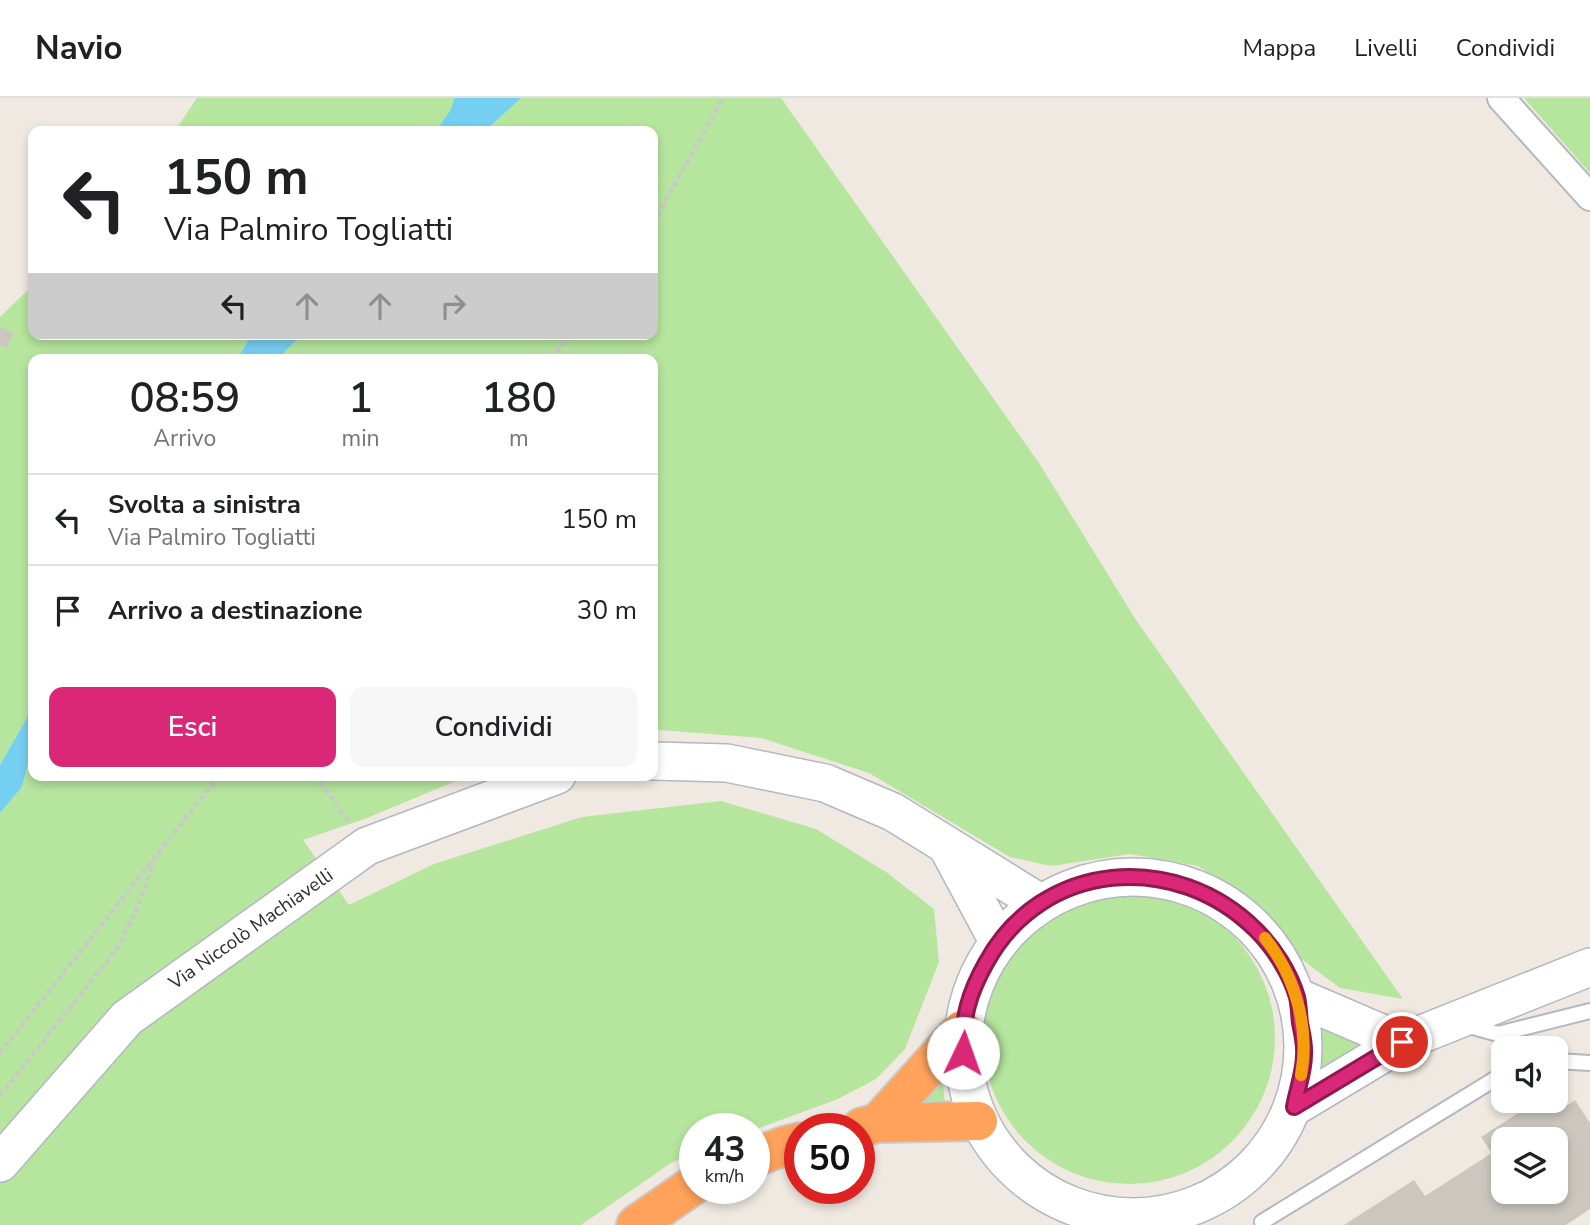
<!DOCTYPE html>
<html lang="it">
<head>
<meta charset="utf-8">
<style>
	:root { --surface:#fff; --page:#f6f6f6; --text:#202124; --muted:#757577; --line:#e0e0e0; --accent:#db2777 }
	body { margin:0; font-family:"Nunito Sans",sans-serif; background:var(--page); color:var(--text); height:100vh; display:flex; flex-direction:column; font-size:26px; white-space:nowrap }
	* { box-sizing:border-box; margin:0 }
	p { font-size:23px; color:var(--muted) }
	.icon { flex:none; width:38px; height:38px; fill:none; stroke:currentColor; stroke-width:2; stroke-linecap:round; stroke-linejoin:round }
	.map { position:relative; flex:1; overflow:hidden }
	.details { position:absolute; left:28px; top:256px; width:630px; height:427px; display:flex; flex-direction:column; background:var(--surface); border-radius:14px; box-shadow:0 4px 10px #0003 }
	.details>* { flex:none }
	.hud { position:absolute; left:28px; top:28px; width:630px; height:214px; border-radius:14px; box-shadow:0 4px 10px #0003; background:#fff; color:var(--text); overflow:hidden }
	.tools { position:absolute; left:1491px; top:938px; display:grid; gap:14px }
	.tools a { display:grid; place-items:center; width:77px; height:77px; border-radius:14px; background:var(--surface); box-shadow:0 4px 10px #0003; font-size:35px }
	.speed { position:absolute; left:679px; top:1015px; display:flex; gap:14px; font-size:35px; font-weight:700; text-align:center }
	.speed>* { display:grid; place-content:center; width:91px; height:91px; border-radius:50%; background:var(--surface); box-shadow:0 4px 10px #0003; line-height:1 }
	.speed small { font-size:18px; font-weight:400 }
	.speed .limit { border:10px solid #d22; background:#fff; color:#111 }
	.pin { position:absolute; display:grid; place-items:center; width:60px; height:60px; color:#fff; margin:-30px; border:4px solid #fff; border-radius:50%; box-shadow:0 2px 7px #0007 }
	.me { position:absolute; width:77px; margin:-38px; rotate:3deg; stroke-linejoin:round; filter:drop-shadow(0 0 5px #0008) }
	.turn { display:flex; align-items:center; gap:24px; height:147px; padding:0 21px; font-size:32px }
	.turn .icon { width:91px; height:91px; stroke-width:2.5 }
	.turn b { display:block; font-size:49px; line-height:60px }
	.lanes { display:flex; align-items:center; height:66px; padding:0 21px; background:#0003; justify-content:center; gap:35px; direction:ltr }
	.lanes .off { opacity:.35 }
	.eta { display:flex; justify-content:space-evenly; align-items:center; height:119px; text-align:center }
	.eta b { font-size:42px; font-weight:600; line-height:49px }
	.cta { display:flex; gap:14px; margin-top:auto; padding:14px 21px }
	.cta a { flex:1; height:80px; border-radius:14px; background:var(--accent); color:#fff; font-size:28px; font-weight:600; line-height:80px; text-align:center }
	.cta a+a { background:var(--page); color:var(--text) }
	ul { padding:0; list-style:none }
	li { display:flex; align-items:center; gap:21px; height:91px; padding:0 21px; border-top:2px solid var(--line) }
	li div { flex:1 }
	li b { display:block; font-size:26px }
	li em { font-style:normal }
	header { display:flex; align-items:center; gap:42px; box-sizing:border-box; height:98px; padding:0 35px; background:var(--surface); border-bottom:2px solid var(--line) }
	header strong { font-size:33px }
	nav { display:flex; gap:38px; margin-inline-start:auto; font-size:24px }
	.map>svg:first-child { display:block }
</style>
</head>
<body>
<header>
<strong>Navio</strong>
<nav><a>Mappa</a><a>Livelli</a><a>Condividi</a></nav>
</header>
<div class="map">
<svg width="1590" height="1127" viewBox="0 0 1590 1127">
	<rect width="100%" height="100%" fill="#efe9e1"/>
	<path fill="#b6e59e" d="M 197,0 L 454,0 L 451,11 L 436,33 L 175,33 Z
		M 521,0 L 781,0 L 1039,365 L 1136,522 L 1403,901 L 1340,890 L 1300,860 L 1260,810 L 1198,768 L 1130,756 L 1051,768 L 1010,759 L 869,675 L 761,640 L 661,632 L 653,633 L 653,261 L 278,261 L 302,236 L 653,236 L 653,33 L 485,33 Z
		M 1524,0 L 1590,0 L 1590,75 Z
		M 33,187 L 33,236 L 252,236 L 237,261 L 33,261 L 33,609 L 0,667 L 0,219 Z
		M 33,646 L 33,677 L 470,677 L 367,720 L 303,742 L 349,807 L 434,766 L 582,719 L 721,703 L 816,731 L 886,774 L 934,811 L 939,864 L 905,951 L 876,981 L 838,1001 L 754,1032 L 695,1031 L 695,1055 L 671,1065 L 581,1127 L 0,1127 L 0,715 L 22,689 Z
		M983 940a146 146 0 1 1 292 0a146 146 0 1 1-292 0Z
		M 1314,926 L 1365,946 L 1313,979 Z
		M 942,978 L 946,1017 L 903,1014 Z"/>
	<path fill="#75cff0" d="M 454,0 L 521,0 L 485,33 L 436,33 L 451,11 Z
		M 252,236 L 302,236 L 278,261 L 237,261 Z
		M 33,609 L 33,646 L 22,689 L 0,715 L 0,667 Z"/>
	<path fill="#cbc7bf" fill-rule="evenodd" d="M 0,229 L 14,235 L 7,250 L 0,247 Z
		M 1575,1002 L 1590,1025 L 1590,1111 L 1566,1127 L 1344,1127 L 1414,1082 L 1425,1098 L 1492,1055 L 1481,1039 L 1537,1003 L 1553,1003 L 1559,1013 ZM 1503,1041 L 1556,1041 L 1556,1094 L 1503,1094 Z"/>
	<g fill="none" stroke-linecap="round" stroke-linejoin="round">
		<defs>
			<path id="lane" d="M 1466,927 L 1498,936 L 1590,913
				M 1556,963 L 1590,965
				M 1263,1127 L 1262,1124 L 1503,976"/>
			<path id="street" d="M 1501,0 L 1590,99"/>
			<path id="secondary" d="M 653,663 L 727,665 L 825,685 L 893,714 L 1040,805
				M 947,748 L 998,843
				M963 949a170 170 0 1 1 340 0a170 170 0 1 1-340 0Z
				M 1297,899 L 1402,944
				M 1294,1009 L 1402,944 L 1590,869
				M 0,1065 L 127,920 L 367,748 L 557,677"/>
			<path id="highway" d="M 878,1025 L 962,932
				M 862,1029 L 878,1025 L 978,1023
				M 754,1060 L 784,1048 L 800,1044
				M 636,1127 L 695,1086"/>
		</defs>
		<use href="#lane" stroke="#b4b7c1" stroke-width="18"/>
		<use href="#street" stroke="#b4b7c1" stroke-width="30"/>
		<use href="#secondary" stroke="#b4b7c1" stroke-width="40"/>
		<use href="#highway" stroke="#c9c9c9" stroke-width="42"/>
		<path stroke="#c9c9c9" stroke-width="4.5" stroke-dasharray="5 3.5" stroke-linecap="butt" d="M 653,125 L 723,0
			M 551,261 L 571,236
			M 315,677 L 350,725
			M 0,955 L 220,677
			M 0,998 L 119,848 L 137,810 L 154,764"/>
		<use href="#lane" stroke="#fff" stroke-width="14"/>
		<use href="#street" stroke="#fff" stroke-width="26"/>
		<use href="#secondary" stroke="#fff" stroke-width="37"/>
		<use href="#highway" stroke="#ffa35c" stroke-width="38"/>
	</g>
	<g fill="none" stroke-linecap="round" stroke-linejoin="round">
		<defs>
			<path id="route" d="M 963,955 C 962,920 969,895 986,865 C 1042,762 1176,752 1256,832 C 1274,850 1290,875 1297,899 C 1299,907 1299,917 1300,925 C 1302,935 1305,947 1304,957 C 1304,974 1297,992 1294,1009 L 1402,944"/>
		</defs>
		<use href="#route" stroke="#8e194d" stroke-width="18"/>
		<use href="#route" stroke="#db2777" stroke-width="12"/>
		<path stroke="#f59e0b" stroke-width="12" d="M 1265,840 C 1295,878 1310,929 1301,977"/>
	</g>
	<g text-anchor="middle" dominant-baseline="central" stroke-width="5" stroke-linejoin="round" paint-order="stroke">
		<g font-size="19" fill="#2e2e2e" stroke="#fff">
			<text transform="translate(251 831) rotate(-35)">Via Niccolò Machiavelli</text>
		</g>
	</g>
</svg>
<div class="tools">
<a><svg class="icon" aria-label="sound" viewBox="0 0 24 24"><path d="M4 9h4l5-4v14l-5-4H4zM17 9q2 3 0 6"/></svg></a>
<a><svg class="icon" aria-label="layers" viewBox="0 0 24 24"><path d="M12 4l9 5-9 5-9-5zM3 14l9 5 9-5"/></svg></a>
</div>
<div class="speed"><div>43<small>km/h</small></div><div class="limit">50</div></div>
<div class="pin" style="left:1402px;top:944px;background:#d93025"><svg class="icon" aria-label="arrive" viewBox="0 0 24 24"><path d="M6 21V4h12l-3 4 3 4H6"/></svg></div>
<svg class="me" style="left:963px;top:955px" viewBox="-20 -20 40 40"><circle r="19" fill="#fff"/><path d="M0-13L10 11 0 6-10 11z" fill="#db2777"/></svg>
<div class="hud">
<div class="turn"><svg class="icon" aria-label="left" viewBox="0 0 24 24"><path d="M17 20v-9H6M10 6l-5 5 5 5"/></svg><div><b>150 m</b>Via Palmiro Togliatti</div></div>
<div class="lanes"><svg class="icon" aria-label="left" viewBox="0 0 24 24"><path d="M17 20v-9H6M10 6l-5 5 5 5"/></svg><svg class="icon off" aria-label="ahead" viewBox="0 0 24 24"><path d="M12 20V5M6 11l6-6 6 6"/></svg><svg class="icon off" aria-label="ahead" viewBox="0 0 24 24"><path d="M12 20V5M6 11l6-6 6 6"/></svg><svg class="icon off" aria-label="right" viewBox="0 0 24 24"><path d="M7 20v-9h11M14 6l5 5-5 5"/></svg></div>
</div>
<section class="details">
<div class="eta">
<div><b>08:59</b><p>Arrivo</p></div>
<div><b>1</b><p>min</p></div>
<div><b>180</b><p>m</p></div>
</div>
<ul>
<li><svg class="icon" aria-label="left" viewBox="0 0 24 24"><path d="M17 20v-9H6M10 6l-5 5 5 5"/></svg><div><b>Svolta a sinistra</b><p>Via Palmiro Togliatti</p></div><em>150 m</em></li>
<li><svg class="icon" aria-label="arrive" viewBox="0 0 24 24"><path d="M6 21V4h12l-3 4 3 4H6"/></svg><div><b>Arrivo a destinazione</b></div><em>30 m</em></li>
</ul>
<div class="cta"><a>Esci</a><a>Condividi</a></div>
</section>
</div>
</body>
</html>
